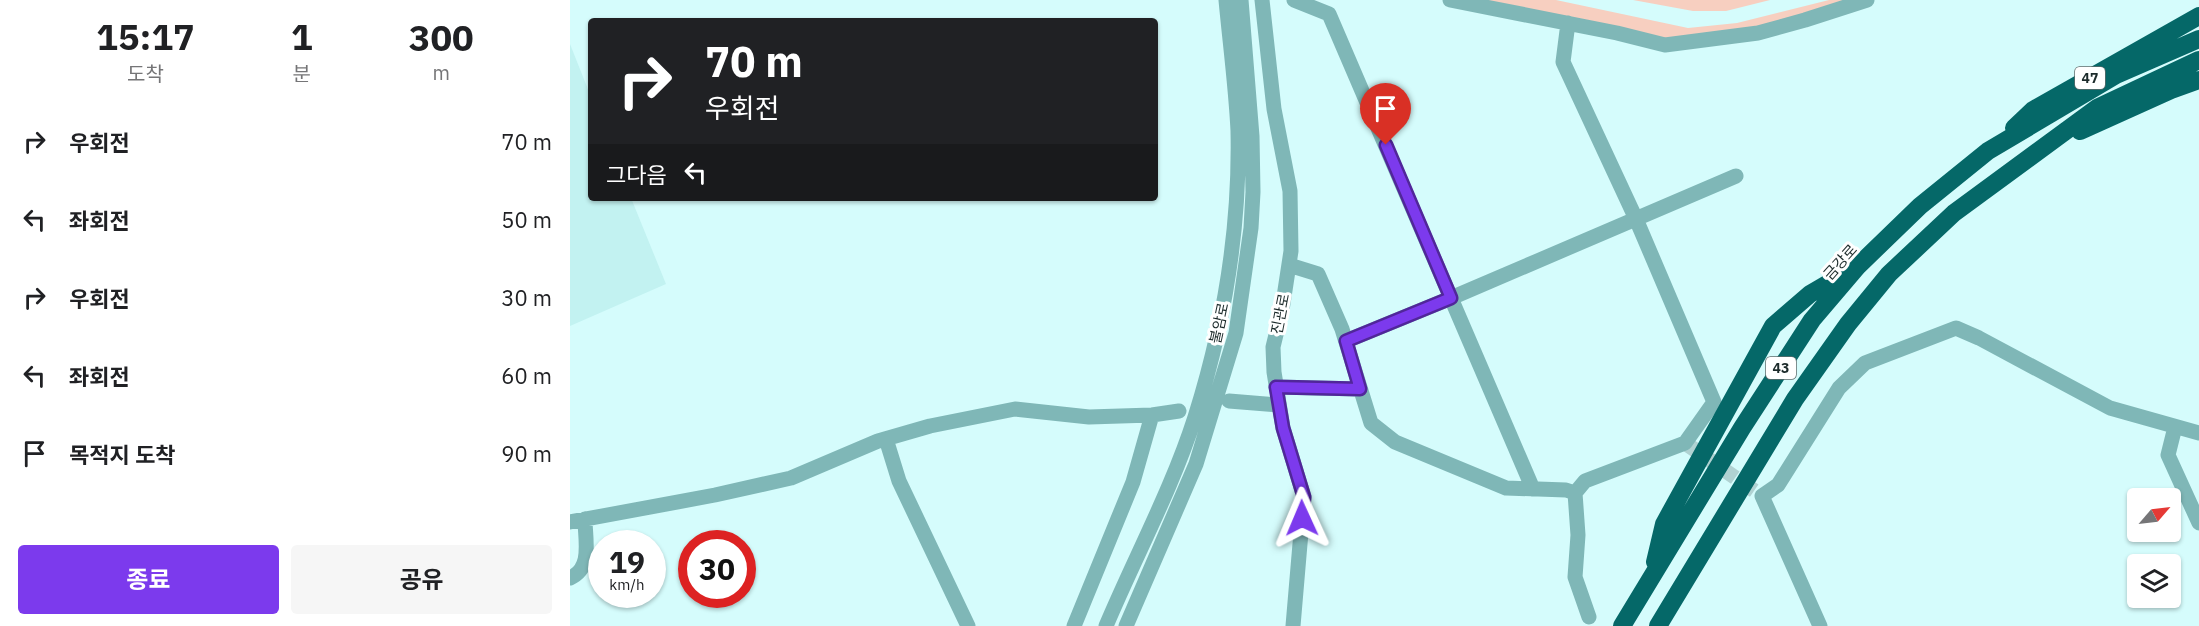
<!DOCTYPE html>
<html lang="ko">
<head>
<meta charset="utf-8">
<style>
	:root { --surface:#fff; --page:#f6f6f6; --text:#202124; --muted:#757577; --accent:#7c3aed }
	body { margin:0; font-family:"IBM Plex Sans","Noto Sans KR",sans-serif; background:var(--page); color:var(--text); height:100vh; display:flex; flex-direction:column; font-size:22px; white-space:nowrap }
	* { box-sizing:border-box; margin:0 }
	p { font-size:20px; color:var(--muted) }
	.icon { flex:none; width:33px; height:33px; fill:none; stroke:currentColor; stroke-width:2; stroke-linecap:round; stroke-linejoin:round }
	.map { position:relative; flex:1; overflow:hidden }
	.drawer { display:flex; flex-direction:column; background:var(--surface); width:570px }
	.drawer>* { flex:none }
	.hud { position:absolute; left:18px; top:18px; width:570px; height:183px; border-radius:6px; box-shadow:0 2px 4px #0004; background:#202124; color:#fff; overflow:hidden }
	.needle { width:39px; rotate:62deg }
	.buttons { position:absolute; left:1557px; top:488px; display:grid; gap:12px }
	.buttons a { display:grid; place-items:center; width:54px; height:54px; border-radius:6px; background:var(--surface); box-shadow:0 2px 4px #0004; font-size:30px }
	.speed { position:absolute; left:18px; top:530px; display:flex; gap:12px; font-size:30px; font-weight:700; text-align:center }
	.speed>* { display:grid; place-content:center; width:78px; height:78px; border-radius:50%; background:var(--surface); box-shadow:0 2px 4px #0004; line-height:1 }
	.speed small { font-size:15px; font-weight:400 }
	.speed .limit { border:9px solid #d22; background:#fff; color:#111 }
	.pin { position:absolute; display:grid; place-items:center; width:51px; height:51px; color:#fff; margin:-62px -26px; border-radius:50% 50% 50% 0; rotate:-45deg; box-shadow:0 0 6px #0007 }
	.pin .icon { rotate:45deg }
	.me { position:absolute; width:66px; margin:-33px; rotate:359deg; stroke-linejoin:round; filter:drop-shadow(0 0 4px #0008) }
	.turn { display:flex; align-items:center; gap:21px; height:126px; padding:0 18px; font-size:27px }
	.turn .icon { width:78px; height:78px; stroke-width:2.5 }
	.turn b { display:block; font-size:42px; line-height:51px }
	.then { display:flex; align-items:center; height:57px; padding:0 18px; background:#0003; gap:12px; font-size:22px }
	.eta { display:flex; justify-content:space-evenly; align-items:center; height:102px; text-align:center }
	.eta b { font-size:36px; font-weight:700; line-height:42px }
	.button { display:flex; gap:12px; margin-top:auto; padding:12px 18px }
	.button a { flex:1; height:69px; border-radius:6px; background:var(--accent); color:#fff; font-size:24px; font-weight:700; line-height:69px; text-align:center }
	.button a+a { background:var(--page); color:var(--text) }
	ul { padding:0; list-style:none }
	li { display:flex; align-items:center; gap:18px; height:78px; padding:0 18px }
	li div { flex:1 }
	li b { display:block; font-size:22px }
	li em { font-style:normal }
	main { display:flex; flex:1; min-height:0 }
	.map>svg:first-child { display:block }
</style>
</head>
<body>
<main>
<section class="drawer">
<div class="eta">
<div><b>15:17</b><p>도착</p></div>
<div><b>1</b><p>분</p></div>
<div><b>300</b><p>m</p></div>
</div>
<ul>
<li><svg class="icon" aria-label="right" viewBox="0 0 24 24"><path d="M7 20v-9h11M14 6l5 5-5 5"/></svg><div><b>우회전</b></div><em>70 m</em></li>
<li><svg class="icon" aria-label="left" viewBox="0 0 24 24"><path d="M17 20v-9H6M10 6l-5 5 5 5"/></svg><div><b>좌회전</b></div><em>50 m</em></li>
<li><svg class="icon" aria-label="right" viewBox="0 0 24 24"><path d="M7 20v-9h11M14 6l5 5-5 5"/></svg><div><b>우회전</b></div><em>30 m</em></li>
<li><svg class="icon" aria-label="left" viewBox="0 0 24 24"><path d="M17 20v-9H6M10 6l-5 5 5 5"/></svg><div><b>좌회전</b></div><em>60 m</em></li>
<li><svg class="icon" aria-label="arrive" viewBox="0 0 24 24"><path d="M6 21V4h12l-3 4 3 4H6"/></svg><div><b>목적지 도착</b></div><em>90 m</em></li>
</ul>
<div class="button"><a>종료</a><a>공유</a></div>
</section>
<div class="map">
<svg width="1629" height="626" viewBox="0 0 1629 626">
	<rect width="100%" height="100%" fill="#d5fcfc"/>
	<path fill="#c2f2f1" d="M 0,44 L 21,97 L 21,198 L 61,198 L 96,284 L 0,326 Z"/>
	<path fill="#f7cfc0" d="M 912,0 L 986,0 L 1118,28 L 1167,23 L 1259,0 L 1286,0 L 1192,29 L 1102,41 Z
		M 1063,0 L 1200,0 L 1156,11 L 1123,11 Z"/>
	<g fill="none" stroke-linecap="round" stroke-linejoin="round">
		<path stroke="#b0d2d2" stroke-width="15" stroke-dasharray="15 8" stroke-linecap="butt" d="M 1115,443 L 1192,496"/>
		<path stroke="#7fb7b7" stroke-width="15" d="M 692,0 L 704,109 L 720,191 L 721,251 L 712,310 L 703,347 L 704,372 L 713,428 L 734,497 L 723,626
			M 724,0 L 759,14 L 963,489
			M 880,0 L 1047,33 L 1095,45 L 1188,33 L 1235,20 L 1297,0
			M 998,23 L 993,62 L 1066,219 L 1144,402 L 1115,443 L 1015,481 L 1005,493 L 1008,535 L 1005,577 L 1019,617
			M 719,265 L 748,274 L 772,329 L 801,423 L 825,442 L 936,488 L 996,490 L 1005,493
			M 776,341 L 881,298 L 1166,176
			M 706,387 L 790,389
			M 659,401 L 709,405
			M 1605,427 L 1598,455 L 1629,523
			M 316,439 L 329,481 L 398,626
			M 0,522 L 145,495 L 221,478 L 308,441 L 360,426 L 445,409 L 519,417 L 582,415 L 609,411
			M 0,578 C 23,568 15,540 15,519
			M 504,626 L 563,482 L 582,415
			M 536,626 C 565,557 602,489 625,417 C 654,325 670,228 668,131 C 666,88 660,43 656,0
			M 556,626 L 626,464 L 666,333 L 681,228 L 683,192 L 682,136 L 671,0
			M 1250,626 L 1192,496 L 1208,485 L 1269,388 L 1295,363 L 1386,328 L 1409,338 L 1540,408 L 1629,433"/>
		<path stroke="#056868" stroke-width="18" d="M 1444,128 L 1463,110 L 1629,16
			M 1510,131 L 1601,90 L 1629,80
			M 1085,562 L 1094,524 L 1203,326 L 1240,294 L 1276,273
			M 1052,626 L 1172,428 L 1242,320 L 1288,266 L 1350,206 L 1418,151 L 1546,75 L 1629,39
			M 1088,626 L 1225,399 L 1278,324 L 1319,274 L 1384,213 L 1527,108 L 1629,60"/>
	</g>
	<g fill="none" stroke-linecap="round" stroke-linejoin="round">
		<defs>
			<path id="route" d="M 732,518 L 734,497 L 713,428 L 706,387 L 790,389 L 776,341 L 881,298 L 816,145"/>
		</defs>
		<use href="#route" stroke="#51269a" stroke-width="15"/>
		<use href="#route" stroke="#7c3aed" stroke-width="10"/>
	</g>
	<g text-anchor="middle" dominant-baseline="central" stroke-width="6" stroke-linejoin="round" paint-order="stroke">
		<g fill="#fff" stroke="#606b6b" stroke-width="1.5">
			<rect x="1505" y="67" width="30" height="22" rx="4.5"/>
			<rect x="1196" y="357" width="30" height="22" rx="4.5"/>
		</g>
		<g font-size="14" font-weight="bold" fill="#1c2b2b">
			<text x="1520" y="78">47</text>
			<text x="1211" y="368">43</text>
		</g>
		<g font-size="15" fill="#1c2b2b" stroke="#fff">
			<text transform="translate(1270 262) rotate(-48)">금강로</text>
			<text transform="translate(710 314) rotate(-79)">진관로</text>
			<text transform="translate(649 323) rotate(-78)">불암로</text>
		</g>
	</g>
</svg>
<div class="buttons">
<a><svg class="needle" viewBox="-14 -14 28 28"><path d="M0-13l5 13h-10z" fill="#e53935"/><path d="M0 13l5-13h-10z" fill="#757577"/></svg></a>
<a><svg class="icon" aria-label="layers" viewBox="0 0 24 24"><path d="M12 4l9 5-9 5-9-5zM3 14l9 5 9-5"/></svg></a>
</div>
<div class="speed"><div>19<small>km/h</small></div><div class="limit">30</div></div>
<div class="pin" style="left:816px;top:145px;background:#d93025"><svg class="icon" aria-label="arrive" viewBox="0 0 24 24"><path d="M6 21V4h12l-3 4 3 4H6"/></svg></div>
<svg class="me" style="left:732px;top:518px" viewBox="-20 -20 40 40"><path d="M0-17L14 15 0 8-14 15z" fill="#7c3aed" stroke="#fff" stroke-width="4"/></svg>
<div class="hud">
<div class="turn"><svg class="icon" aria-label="right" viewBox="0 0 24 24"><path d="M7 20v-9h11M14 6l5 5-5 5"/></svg><div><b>70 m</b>우회전</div></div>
<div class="then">그다음<svg class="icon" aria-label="left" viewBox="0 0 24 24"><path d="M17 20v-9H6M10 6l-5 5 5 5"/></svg></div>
</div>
</div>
</main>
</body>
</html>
